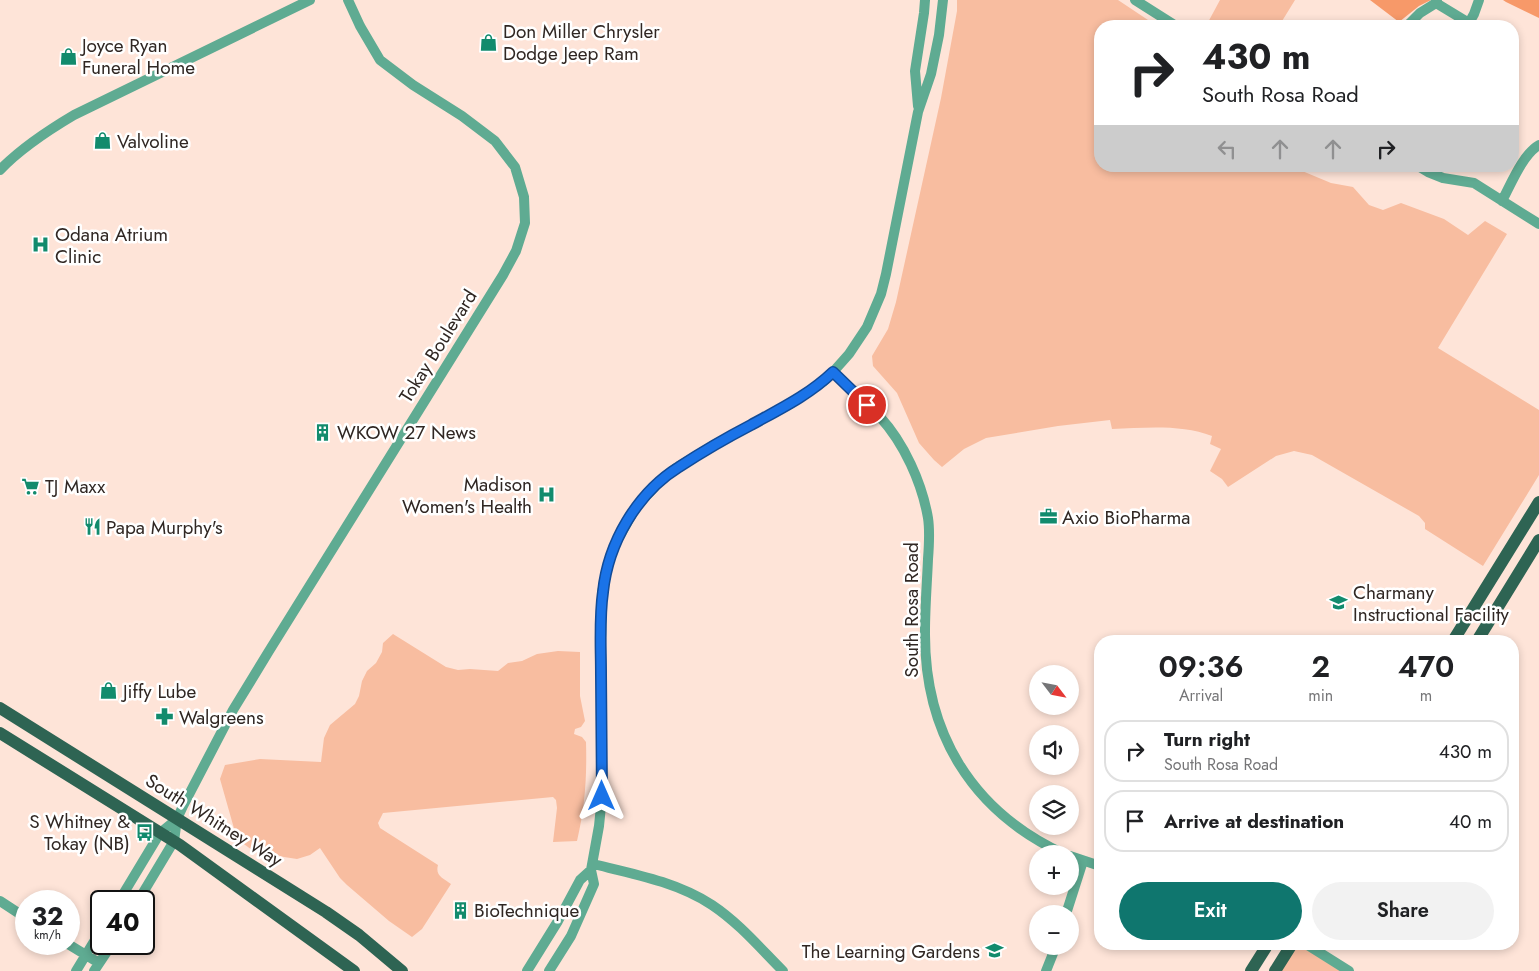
<!DOCTYPE html>
<html lang="en">
<head>
<meta charset="utf-8">
<style>
	:root { --surface:#fff; --page:#f2f2f2; --text:#202124; --muted:#757577; --line:#e0e0e0; --accent:#0f766e }
	body { margin:0; font-family:Jost,sans-serif; background:var(--page); color:var(--text); height:100vh; display:flex; flex-direction:column; font-size:19px; white-space:nowrap }
	* { box-sizing:border-box; margin:0 }
	p { font-size:16px; color:var(--muted) }
	.icon { flex:none; width:28px; height:28px; fill:none; stroke:currentColor; stroke-width:2; stroke-linecap:round; stroke-linejoin:round }
	.map { position:relative; flex:1; overflow:hidden }
	.details { position:absolute; left:1094px; top:635px; width:425px; height:315px; display:flex; flex-direction:column; background:var(--surface); border-radius:20px; box-shadow:0 2px 8px #0003 }
	.details>* { flex:none }
	.hud { position:absolute; left:1094px; top:20px; width:425px; height:152px; border-radius:20px; box-shadow:0 2px 8px #0003; background:#fff; color:var(--text); overflow:hidden }
	.needle { width:32px; rotate:122deg }
	.controls { position:absolute; left:1029px; top:665px; display:grid; gap:10px }
	.controls a { display:grid; place-items:center; width:50px; height:50px; border-radius:50%; background:var(--surface); box-shadow:0 2px 8px #0003; font-size:25px }
	.speed { position:absolute; left:15px; top:890px; display:flex; gap:10px; font-size:25px; font-weight:700; text-align:center }
	.speed>* { display:grid; place-content:center; width:65px; height:65px; border-radius:50%; background:var(--surface); box-shadow:0 2px 8px #0003; line-height:1 }
	.speed small { font-size:12px; font-weight:400 }
	.speed .limit { border:2px solid #111; border-radius:8px; background:#fff; color:#111 }
	.pin { position:absolute; display:grid; place-items:center; width:42px; height:42px; color:#fff; margin:-21px; border:2px solid #fff; border-radius:50%; box-shadow:0 1px 5px #0007 }
	.me { position:absolute; width:55px; margin:-28px; rotate:0deg; stroke-linejoin:round; filter:drop-shadow(0 0 4px #0008) }
	.turn { display:flex; align-items:center; gap:18px; height:105px; padding:0 25px; font-size:22px }
	.turn .icon { width:65px; height:65px; stroke-width:2.5 }
	.turn b { display:block; font-size:35px; line-height:42px }
	.lanes { display:flex; align-items:center; height:48px; padding:0 25px; background:#0003; justify-content:center; gap:25px; direction:ltr }
	.lanes .off { opacity:.35 }
	.eta { display:flex; justify-content:space-evenly; align-items:center; height:85px; text-align:center }
	.eta b { font-size:30px; font-weight:600; line-height:35px }
	.primary-button { display:flex; gap:10px; margin-top:auto; padding:10px 25px }
	.primary-button a { flex:1; height:58px; border-radius:30px; background:var(--accent); color:#fff; font-size:20px; font-weight:600; line-height:58px; text-align:center }
	.primary-button a+a { background:var(--page); color:var(--text) }
	ul { padding:0; list-style:none }
	li { display:flex; align-items:center; gap:15px; height:62px; margin:0 10px 8px; padding:0 15px; border:2px solid var(--line); border-radius:20px }
	li div { flex:1 }
	li b { display:block; font-size:19px }
	li em { font-style:normal }
	.map>svg:first-child { display:block }
</style>
</head>
<body>
<div class="map">
<svg width="1539" height="971" viewBox="0 0 1539 971">
	<rect width="100%" height="100%" fill="#fee4d8"/>
	<path fill="#f8bda0" d="M 957,0 L 1118,0 L 1157,26 L 1100,26 L 1100,166 L 1295,166 L 1295,168 L 1331,183 L 1353,187 L 1369,205 L 1383,210 L 1401,203 L 1444,219 L 1468,235 L 1485,221 L 1507,234 L 1438,348 L 1539,410 L 1539,475 L 1483,566 L 1425,529 L 1425,523 L 1419,516 L 1312,455 L 1294,451 L 1276,456 L 1228,487 L 1222,479 L 1210,471 L 1221,449 L 1210,444 L 1212,436 C 1181,424 1144,428 1112,429 L 1110,420 L 1058,426 L 986,438 L 964,449 L 942,467 L 934,460 L 919,443 L 897,393 L 873,366 L 872,356 L 888,329 L 896,302 L 941,98 L 957,11 Z
		M 1220,0 L 1295,0 L 1279,26 L 1206,26 Z
		M 393,634 L 446,667 L 458,670 L 470,669 L 498,671 L 508,663 L 522,661 L 537,654 L 558,651 L 580,652 L 580,696 L 585,721 L 581,727 L 575,729 L 574,734 L 582,737 L 586,742 C 587,777 585,807 577,841 L 553,842 L 557,808 L 556,800 L 553,797 L 383,813 L 378,823 L 380,828 L 438,865 C 435,876 443,878 451,884 L 422,929 L 412,937 L 389,921 L 347,885 L 340,878 L 320,848 L 310,855 L 297,859 L 284,857 L 265,852 L 252,850 L 237,839 L 220,779 L 225,765 L 260,759 L 321,762 L 324,738 L 330,725 L 355,704 L 359,696 L 362,681 L 367,671 L 376,663 L 382,652 L 383,643 Z
		M 1292,944 L 1306,944 L 1349,971 L 1275,971 Z"/>
	<path fill="#f79969" d="M 1370,0 L 1431,0 L 1419,6 L 1399,22 Z
		M 1503,0 L 1539,0 L 1539,18 L 1506,2 Z"/>
	<g fill="none" stroke-linecap="round" stroke-linejoin="round">
		<path stroke="#5fab92" stroke-width="10" d="M 1135,0 L 1176,26
			M 1437,0 L 1436,3 L 1469,23 L 1474,14 L 1479,0
			M 1407,26 L 1420,13 L 1436,3
			M 918,106 L 915,71 L 924,13 L 925,0
			M 1418,166 L 1428,172 L 1443,178 L 1474,183 L 1539,224
			M 0,170 C 21,148 47,131 74,115 L 310,0
			M 1502,201 C 1511,184 1523,154 1539,145
			M 833,372 C 849,387 865,401 880,417 C 904,443 922,483 928,518 C 930,531 929,546 928,559 C 927,583 925,607 925,631 C 924,732 971,811 1064,854
			M 1070,856 L 1100,866
			M 593,864 C 634,874 677,882 712,905 C 739,923 760,948 783,971
			M 0,901 L 26,918
			M 119,901 L 160,833 L 177,819
			M 138,901 L 174,841 L 177,819 L 183,806 L 233,710 L 269,651 L 503,275 L 516,251 L 525,223 L 524,197 L 515,167 L 495,141 L 462,116 L 413,85 L 380,60 L 360,26 L 348,0
			M 1066,914 L 1083,861
			M 68,944 L 99,963
			M 1306,944 L 1349,971
			M 76,971 L 101,930
			M 94,971 L 112,944
			M 527,971 L 558,921 L 580,880 L 591,870
			M 549,971 L 571,936 L 594,884 L 591,870 L 599,826 L 602,796 L 601,642 L 602,592 L 610,557 L 618,539 L 636,507 L 662,479 L 676,468 L 712,446 L 790,404 L 824,381 L 833,372 L 849,354 L 867,327 L 881,294 L 886,274 L 918,112 L 931,74 L 939,35 L 943,0
			M 1046,971 L 1056,946"/>
		<path stroke="#2e6453" stroke-width="12" d="M 1453,641 L 1539,502
			M 1477,641 L 1539,540
			M 0,708 L 326,912 L 359,935 L 402,971
			M 0,733 L 180,845 L 354,971
			M 1251,971 L 1268,944
			M 1275,971 L 1292,944"/>
	</g>
	<g fill="none" stroke-linecap="round" stroke-linejoin="round">
		<defs>
			<path id="route" d="M 602,796 C 602,755 601,715 601,675 C 601,647 599,619 603,592 C 608,543 637,493 679,467 C 702,452 726,438 751,425 C 780,409 809,395 833,372 L 867,405"/>
		</defs>
		<use href="#route" stroke="#114b97" stroke-width="12"/>
		<use href="#route" stroke="#1a73e8" stroke-width="9"/>
	</g>
	<defs>
		<symbol id="shop-bare" viewBox="-9 -9 18 18"><path d="M-5-2.5h2.3a2.7 3.5 0 0 1 5.4 0H5L5.5 6h-11ZM-1.5-2.5h3a1.5 2.3 0 0 0-3 0Z" fill="#128b6d" stroke="#fff" stroke-width="2.5" paint-order="stroke"/></symbol>
		<symbol id="hospital-bare" viewBox="-9 -9 18 18"><path d="M-5-5h3v3.5h4V-5h3V5h-3V1.5h-4V5h-3Z" fill="#128b6d" stroke="#fff" stroke-width="2.5" paint-order="stroke"/></symbol>
		<symbol id="building-bare" viewBox="-9 -9 18 18"><path d="M-4-6H4V6H1V3H-1V6H-4ZM-2.5-4.3h1.7v1.8h-1.7ZM.8-4.3h1.7v1.8H.8ZM-2.5-1h1.7V.8h-1.7ZM.8-1h1.7V.8H.8Z" fill="#128b6d" stroke="#fff" stroke-width="2.5" paint-order="stroke"/></symbol>
		<symbol id="supermarket-bare" viewBox="-9 -9 18 18"><path d="M-6-5.5h2.5l.6 2H6L4.5 2H-2.5L-4.4-4H-6ZM-1.5 3.2a1.3 1.3 0 1 0 .1 0ZM3 3.2a1.3 1.3 0 1 0 .1 0Z" fill="#128b6d" stroke="#fff" stroke-width="2.5" paint-order="stroke"/></symbol>
		<symbol id="office-bare" viewBox="-9 -9 18 18"><path d="M-6-3h4V-5.5h4V-3h4V5H-6ZM-1-4.5V-3h2v-1.5ZM-6 0V1H6V0Z" fill="#128b6d" stroke="#fff" stroke-width="2.5" paint-order="stroke"/></symbol>
		<symbol id="restaurant-bare" viewBox="-9 -9 18 18"><path d="M-5-6h1v4h1v-4h1v4h1v-4h1v5L-1.5 .5V6h-2V.5L-5-1ZM5-6V6H3V1.5H1.5Q1.5-4 5-6Z" fill="#128b6d" stroke="#fff" stroke-width="2.5" paint-order="stroke"/></symbol>
		<symbol id="university-bare" viewBox="-9 -9 18 18"><path d="M0-5L7-2L0 1L-7-2ZM-4 1L0 2.5L4 1V4Q0 6-4 4Z" fill="#128b6d" stroke="#fff" stroke-width="2.5" paint-order="stroke"/></symbol>
		<symbol id="pharmacy-bare" viewBox="-9 -9 18 18"><path d="M-2-6h4v4h4v4h-4v4h-4v-4h-4v-4h4Z" fill="#128b6d" stroke="#fff" stroke-width="2.5" paint-order="stroke"/></symbol>
		<symbol id="bus-bare" viewBox="-9 -9 18 18"><path d="M-5-6H5V4H4V6H2V4H-2V6H-4V4H-5ZM-3.5-4V0h7V-4ZM-3.5 1.2v1.5H-2V1.2ZM2 1.2v1.5H3.5V1.2Z" fill="#128b6d" stroke="#fff" stroke-width="2.5" paint-order="stroke"/></symbol>
		<symbol id="school-bare" viewBox="-9 -9 18 18"><path d="M0-5L7-2L0 1L-7-2ZM-4 1L0 2.5L4 1V4Q0 6-4 4Z" fill="#128b6d" stroke="#fff" stroke-width="2.5" paint-order="stroke"/></symbol>
	</defs>
	<g fill-rule="evenodd">
		<use href="#shop-bare" x="476" y="30" width="25" height="25"/>
		<use href="#shop-bare" x="56" y="44" width="25" height="25"/>
		<use href="#shop-bare" x="90" y="128" width="25" height="25"/>
		<use href="#hospital-bare" x="28" y="232" width="25" height="25"/>
		<use href="#building-bare" x="310" y="420" width="25" height="25"/>
		<use href="#supermarket-bare" x="18" y="474" width="25" height="25"/>
		<use href="#hospital-bare" x="534" y="482" width="25" height="25"/>
		<use href="#office-bare" x="1036" y="504" width="25" height="25"/>
		<use href="#restaurant-bare" x="80" y="514" width="25" height="25"/>
		<use href="#university-bare" x="1326" y="590" width="25" height="25"/>
		<use href="#shop-bare" x="96" y="678" width="25" height="25"/>
		<use href="#pharmacy-bare" x="152" y="704" width="25" height="25"/>
		<use href="#bus-bare" x="132" y="820" width="25" height="25"/>
		<use href="#building-bare" x="448" y="898" width="25" height="25"/>
		<use href="#school-bare" x="982" y="938" width="25" height="25"/>
	</g>
	<g text-anchor="middle" dominant-baseline="central" stroke-width="5" stroke-linejoin="round" paint-order="stroke">
		<g font-size="19" fill="#302723" stroke="#fff" text-anchor="start">
			<text x="503" y="31">Don Miller Chrysler<tspan x="503" dy="22">Dodge Jeep Ram</tspan></text>
			<text x="82" y="45">Joyce Ryan<tspan x="82" dy="22">Funeral Home</tspan></text>
			<text x="117" y="141">Valvoline</text>
			<text x="55" y="234">Odana Atrium<tspan x="55" dy="22">Clinic</tspan></text>
			<text x="337" y="432">WKOW 27 News</text>
			<text x="532" y="484" text-anchor="end">Madison<tspan x="532" dy="22">Women's Health</tspan></text>
			<text x="45" y="486">TJ Maxx</text>
			<text x="1062" y="517">Axio BioPharma</text>
			<text x="106" y="527">Papa Murphy's</text>
			<text x="1353" y="592">Charmany<tspan x="1353" dy="22">Instructional Facility</tspan></text>
			<text x="123" y="691">Jiffy Lube</text>
			<text x="179" y="717">Walgreens</text>
			<text x="130" y="821" text-anchor="end">S Whitney &amp;<tspan x="130" dy="22">Tokay (NB)</tspan></text>
			<text x="474" y="910">BioTechnique</text>
			<text x="980" y="951" text-anchor="end">The Learning Gardens</text>
		</g>
		<g font-size="19" fill="#302723" stroke="#fff">
			<text transform="translate(438 346) rotate(-58)">Tokay Boulevard</text>
			<text transform="translate(911 610) rotate(-90)">South Rosa Road</text>
			<text transform="translate(214 820) rotate(32)">South Whitney Way</text>
		</g>
	</g>
</svg>
<div class="controls">
<a><svg class="needle" viewBox="-14 -14 28 28"><path d="M0-13l5 13h-10z" fill="#e53935"/><path d="M0 13l5-13h-10z" fill="#757577"/></svg></a>
<a><svg class="icon" aria-label="sound" viewBox="0 0 24 24"><path d="M4 9h4l5-4v14l-5-4H4zM17 9q2 3 0 6"/></svg></a>
<a><svg class="icon" aria-label="layers" viewBox="0 0 24 24"><path d="M12 4l9 5-9 5-9-5zM3 14l9 5 9-5"/></svg></a>
<a>+</a>
<a>−</a>
</div>
<div class="speed"><div>32<small>km/h</small></div><div class="limit">40</div></div>
<div class="pin" style="left:867px;top:405px;background:#d93025"><svg class="icon" aria-label="arrive" viewBox="0 0 24 24"><path d="M6 21V4h12l-3 4 3 4H6"/></svg></div>
<svg class="me" style="left:602px;top:796px" viewBox="-20 -20 40 40"><path d="M0-17L14 15 0 8-14 15z" fill="#1a73e8" stroke="#fff" stroke-width="4"/></svg>
<div class="hud">
<div class="turn"><svg class="icon" aria-label="right" viewBox="0 0 24 24"><path d="M7 20v-9h11M14 6l5 5-5 5"/></svg><div><b>430 m</b>South Rosa Road</div></div>
<div class="lanes"><svg class="icon off" aria-label="left" viewBox="0 0 24 24"><path d="M17 20v-9H6M10 6l-5 5 5 5"/></svg><svg class="icon off" aria-label="ahead" viewBox="0 0 24 24"><path d="M12 20V5M6 11l6-6 6 6"/></svg><svg class="icon off" aria-label="ahead" viewBox="0 0 24 24"><path d="M12 20V5M6 11l6-6 6 6"/></svg><svg class="icon" aria-label="right" viewBox="0 0 24 24"><path d="M7 20v-9h11M14 6l5 5-5 5"/></svg></div>
</div>
<section class="details">
<div class="eta">
<div><b>09:36</b><p>Arrival</p></div>
<div><b>2</b><p>min</p></div>
<div><b>470</b><p>m</p></div>
</div>
<ul>
<li><svg class="icon" aria-label="right" viewBox="0 0 24 24"><path d="M7 20v-9h11M14 6l5 5-5 5"/></svg><div><b>Turn right</b><p>South Rosa Road</p></div><em>430 m</em></li>
<li><svg class="icon" aria-label="arrive" viewBox="0 0 24 24"><path d="M6 21V4h12l-3 4 3 4H6"/></svg><div><b>Arrive at destination</b></div><em>40 m</em></li>
</ul>
<div class="primary-button"><a>Exit</a><a>Share</a></div>
</section>
</div>
</body>
</html>
